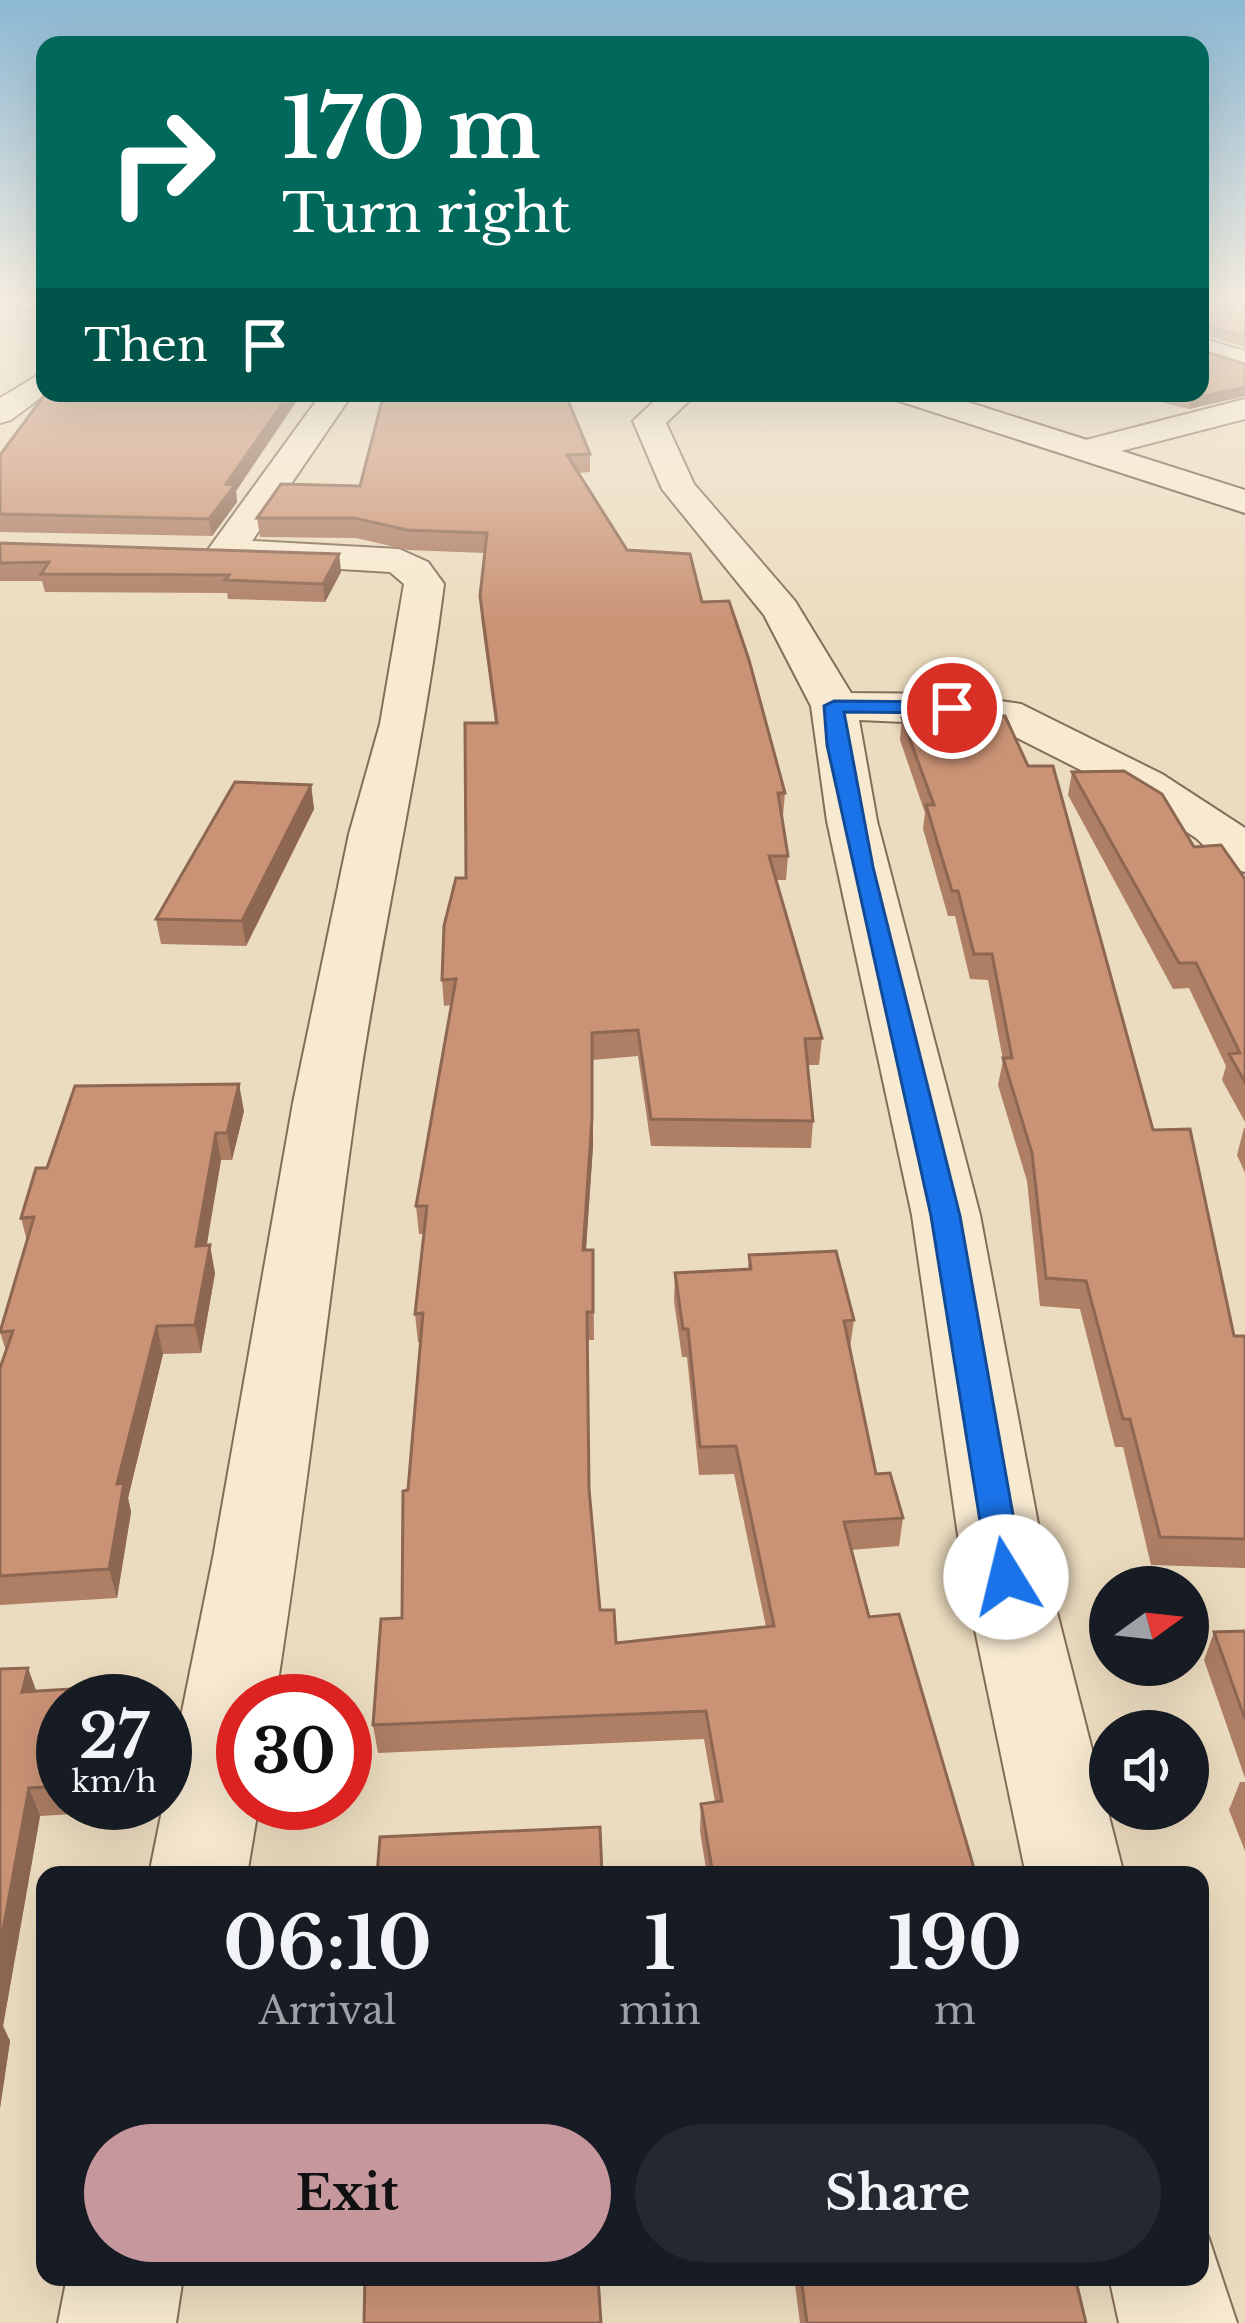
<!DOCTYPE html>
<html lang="en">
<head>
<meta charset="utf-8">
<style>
	:root { --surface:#171b24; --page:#242831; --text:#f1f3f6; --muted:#9ea1a6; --accent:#c6989d }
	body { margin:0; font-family:"Libre Baskerville",serif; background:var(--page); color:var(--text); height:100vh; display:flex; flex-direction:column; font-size:45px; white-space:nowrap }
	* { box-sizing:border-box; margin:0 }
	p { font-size:39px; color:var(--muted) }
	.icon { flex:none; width:66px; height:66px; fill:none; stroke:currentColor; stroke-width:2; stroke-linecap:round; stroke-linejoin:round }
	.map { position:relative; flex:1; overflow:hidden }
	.sheet { position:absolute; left:36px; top:1866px; width:1173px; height:420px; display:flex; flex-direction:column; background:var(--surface); border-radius:24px; box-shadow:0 12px 48px #0002 }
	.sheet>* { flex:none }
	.top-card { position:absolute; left:36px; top:36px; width:1173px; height:366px; border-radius:24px; box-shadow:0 12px 48px #0002; background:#00695c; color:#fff; overflow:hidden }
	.needle { width:78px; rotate:75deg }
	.tools { position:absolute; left:1089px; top:1566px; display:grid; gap:24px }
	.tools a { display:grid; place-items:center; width:120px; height:120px; border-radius:50%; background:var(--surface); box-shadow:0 12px 48px #0002; font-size:60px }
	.speed { position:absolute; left:36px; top:1674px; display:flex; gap:24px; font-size:60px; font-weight:700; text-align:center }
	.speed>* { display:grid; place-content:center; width:156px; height:156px; border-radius:50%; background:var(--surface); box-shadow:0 12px 48px #0002; line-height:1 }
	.speed small { font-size:30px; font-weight:400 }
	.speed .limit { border:18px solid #d22; background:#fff; color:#111 }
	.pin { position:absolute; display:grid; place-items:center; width:102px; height:102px; color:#fff; margin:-51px; border:6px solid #fff; border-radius:50%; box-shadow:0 3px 12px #0007 }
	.me { position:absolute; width:132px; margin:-66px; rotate:351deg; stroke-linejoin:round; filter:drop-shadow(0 0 9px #0008) }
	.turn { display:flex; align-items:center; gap:42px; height:252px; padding:0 48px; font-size:54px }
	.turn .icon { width:156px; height:156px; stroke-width:2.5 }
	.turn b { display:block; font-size:84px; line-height:102px }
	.then { display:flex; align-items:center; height:114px; padding:0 48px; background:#0003; gap:24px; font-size:45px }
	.eta { display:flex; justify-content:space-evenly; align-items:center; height:204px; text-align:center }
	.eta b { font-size:72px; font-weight:800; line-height:84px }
	.button { display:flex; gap:24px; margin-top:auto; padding:24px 48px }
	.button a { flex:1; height:138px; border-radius:72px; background:var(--accent); color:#111; font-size:48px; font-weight:800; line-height:138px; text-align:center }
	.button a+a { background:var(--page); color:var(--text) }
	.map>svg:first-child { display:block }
</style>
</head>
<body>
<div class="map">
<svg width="1245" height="2323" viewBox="0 0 1245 2323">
	<rect width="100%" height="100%" fill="#ecdcbf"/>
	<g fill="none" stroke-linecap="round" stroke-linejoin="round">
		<defs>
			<path id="minor" d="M 4,297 L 45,297 L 45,314 L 8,303 Z
				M 1200,338 L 1245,351 L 1245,369 L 1200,356 Z
				M 322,393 L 353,393 L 252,541 L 399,549 L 428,562 L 444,584 C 422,759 381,930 356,1105 C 328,1304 306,1503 275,1701 L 243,1701 L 243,1803 L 259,1803 L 247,1875 L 149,1875 L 213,1558 L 293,1103 L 349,834 L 380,724 L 404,584 L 390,572 L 226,562 L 213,559 L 207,551 Z
				M 663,393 L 697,393 L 666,423 L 694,484 L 795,601 L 851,693 L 952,694 L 1021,704 L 1162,774 L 1245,828 L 1245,872 L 1227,867 L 1196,838 L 1128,794 L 994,726 L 859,720 L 877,821 L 980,1215 L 1048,1577 L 1124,1875 L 1026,1875 L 964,1577 L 912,1215 L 827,821 L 811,706 L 764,615 L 662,489 L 633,421 Z
				M 1245,399 L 1245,419 L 1090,459 L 1073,449 L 1078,442 Z
				M 1200,2232 L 1208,2236 L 1237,2323 L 1119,2323 L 1109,2277 L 1200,2277 Z
				M 67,2277 L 183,2277 L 176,2323 L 58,2323 Z"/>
			<path id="tertiary" d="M 45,371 L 47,393 L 11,420 L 0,423 L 0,398 Z"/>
			<path id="secondary" d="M 892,393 L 939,393 L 1245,490 L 1245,513 L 896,400 Z"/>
		</defs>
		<use href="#minor" stroke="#846d58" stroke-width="4"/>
		<use href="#tertiary" stroke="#846d58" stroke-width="4"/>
		<use href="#secondary" stroke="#664e3b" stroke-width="4"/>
		<use href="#minor" fill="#f8ead1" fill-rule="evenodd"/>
		<use href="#tertiary" fill="#f8ead1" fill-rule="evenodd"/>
		<use href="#secondary" fill="#f8ead1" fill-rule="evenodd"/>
	</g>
	<path fill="#ae7e65" d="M 1200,297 L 1245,297 L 1245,347 L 1201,334 Z
		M 1245,364 L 1245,396 L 1189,409 L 1123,393 L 1200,393 Z
		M 46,393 L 302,393 L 236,491 L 237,502 L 212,536 L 0,532 L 0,455 Z
		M 384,393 L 590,454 L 590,472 L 578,473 L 627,550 L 702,602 L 785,793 L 783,816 L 782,816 L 788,856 L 786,880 L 776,880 L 822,1038 L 819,1065 L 808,1065 L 813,1121 L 811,1148 L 651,1146 L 638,1056 L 593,1060 L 593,1146 L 586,1250 L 593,1250 L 594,1340 L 587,1340 L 589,1492 L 600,1610 L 616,1643 L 766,1627 L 734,1474 L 699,1475 L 687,1357 L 682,1357 L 674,1301 L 675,1273 L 748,1269 L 749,1255 L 854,1320 L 850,1348 L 876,1474 L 903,1518 L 899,1546 L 851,1550 L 869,1617 L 976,1875 L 707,1875 L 700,1831 L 701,1804 L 715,1802 L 704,1739 L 378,1753 L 373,1725 L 402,1618 L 408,1490 L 421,1342 L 418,1342 L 415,1314 L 424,1234 L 419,1234 L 416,1206 L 452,1005 L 444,1006 L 442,980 L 466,878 L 495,723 L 481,617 L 480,596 L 485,553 L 408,550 L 356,538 L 260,537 L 257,518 L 360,486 Z
		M 0,543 L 339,554 L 341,572 L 325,602 L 228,599 L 227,593 L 45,592 L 42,581 L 0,581 Z
		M 902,718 L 1153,1130 L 1234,1336 L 1245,1336 L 1245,1568 L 1151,1565 L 1123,1447 L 1115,1447 L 1080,1309 L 1040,1306 L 1027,1181 L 998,1085 L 1003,1060 L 988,980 L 970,979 L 955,916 L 948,916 L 923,829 L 925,813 L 900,740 Z
		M 1072,772 L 1245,879 L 1245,1122 L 1222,1080 L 1226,1066 L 1189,988 L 1173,989 L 1068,795 Z
		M 311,785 L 314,809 L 246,946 L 161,944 L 156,919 Z
		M 244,1111 L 232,1160 L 221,1160 L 206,1245 L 215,1273 L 201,1353 L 163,1354 L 128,1498 L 131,1512 L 117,1598 L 0,1605 L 0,1368 L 6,1351 L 0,1332 L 27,1241 L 21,1218 L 47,1168 Z
		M 1244,1128 L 1245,1128 L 1245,1173 L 1237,1155 Z
		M 1245,1631 L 1245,1778 L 1204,1660 L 1214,1632 Z
		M 28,1668 L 36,1691 L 63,1701 L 63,1803 L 76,1803 L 74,1814 L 40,1816 L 3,2026 L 10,2041 L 0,2108 L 0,1669 Z
		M 1240,1782 L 1245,1782 L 1245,1851 L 1229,1810 Z
		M 794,2277 L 1075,2277 L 1086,2323 L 800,2323 Z"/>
	<path fill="#8d6752" d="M 1245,387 L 1245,396 L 1189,409 L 1191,399 Z
		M 290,393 L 302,393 L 236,491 L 237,502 L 212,536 L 209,519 L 226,484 Z
		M 339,554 L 341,572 L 325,602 L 323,584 Z
		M 311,785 L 314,809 L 246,946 L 242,921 Z
		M 592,1033 L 593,1146 L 584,1277 L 583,1250 Z
		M 239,1084 L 244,1111 L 232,1160 L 227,1133 Z
		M 216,1133 L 221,1160 L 202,1274 L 196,1246 Z
		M 210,1245 L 215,1273 L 201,1353 L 195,1325 Z
		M 157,1326 L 163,1354 L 128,1498 L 131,1512 L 117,1598 L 109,1569 L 117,1484 Z
		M 28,1668 L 38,1696 L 22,1692 Z
		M 29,1788 L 40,1816 L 3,2026 L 10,2041 L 0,2108 L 0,1946 Z"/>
	<path fill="#ca9375" stroke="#8d6752" stroke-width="3" d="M 1200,297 L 1245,297 L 1245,337 L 1203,325 L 1200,327 Z
		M 1200,350 L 1245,364 L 1245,387 L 1191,399 L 1165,393 L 1200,393 Z
		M 46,393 L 218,395 L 218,393 L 290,393 L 226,484 L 235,485 L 209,519 L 0,514 L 0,455 Z
		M 384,393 L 565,393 L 590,454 L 567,455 L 627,550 L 690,554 L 702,602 L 729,601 L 749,660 L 785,793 L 778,793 L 788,856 L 769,856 L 822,1038 L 805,1039 L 813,1121 L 651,1119 L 638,1030 L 592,1033 L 592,1119 L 583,1250 L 593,1250 L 593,1312 L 587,1312 L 589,1489 L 600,1610 L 614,1610 L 616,1643 L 774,1626 L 736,1446 L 700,1447 L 688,1329 L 683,1329 L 675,1273 L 751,1269 L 749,1255 L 836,1251 L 854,1320 L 844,1321 L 876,1474 L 890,1473 L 903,1518 L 844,1522 L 869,1617 L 899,1614 L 976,1875 L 713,1875 L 701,1804 L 722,1801 L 706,1711 L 373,1725 L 381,1619 L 402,1618 L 403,1491 L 408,1490 L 423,1313 L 415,1314 L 427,1206 L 416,1206 L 456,979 L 442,980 L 444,926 L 456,878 L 466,878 L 465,723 L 497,723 L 480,596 L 487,533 L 407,530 L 354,518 L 257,518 L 281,484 L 360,486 Z
		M 0,543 L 339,554 L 323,584 L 225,580 L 229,575 L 41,574 L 49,562 L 0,563 Z
		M 1005,716 L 1028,766 L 1053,766 L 1153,1130 L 1190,1129 L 1234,1336 L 1245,1336 L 1245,1539 L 1160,1537 L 1130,1419 L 1123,1419 L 1086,1281 L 1046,1278 L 1032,1153 L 1003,1058 L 1012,1058 L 992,954 L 974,954 L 958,891 L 952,891 L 926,805 L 934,805 L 902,718 Z
		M 1124,771 L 1162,794 L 1194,847 L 1221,845 L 1245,879 L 1245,1082 L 1229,1054 L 1240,1053 L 1196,963 L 1179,963 L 1072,772 Z
		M 235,782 L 311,785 L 242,921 L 156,919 Z
		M 239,1084 L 227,1133 L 216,1133 L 196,1246 L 210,1245 L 195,1325 L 157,1326 L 117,1484 L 124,1483 L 109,1569 L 0,1576 L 0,1368 L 13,1331 L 0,1332 L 34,1217 L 21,1218 L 36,1168 L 47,1168 L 75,1086 Z
		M 1245,1631 L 1245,1719 L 1214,1632 Z
		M 28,1668 L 22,1692 L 85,1688 L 82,1701 L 63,1701 L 63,1786 L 29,1788 L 0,1946 L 0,1669 Z
		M 600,1827 L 602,1875 L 377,1875 L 380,1837 Z
		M 365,2277 L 598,2277 L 601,2323 L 364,2323 Z
		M 801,2277 L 1075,2277 L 1086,2323 L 807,2323 Z"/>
	<linearGradient id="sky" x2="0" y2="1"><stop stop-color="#8cb8d3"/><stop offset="0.48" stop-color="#f6efe2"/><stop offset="1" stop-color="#f6efe2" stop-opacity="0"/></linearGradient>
	<rect width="1245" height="623" fill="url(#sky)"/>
	<path fill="#1a73e8" stroke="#114b97" stroke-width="3" d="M 834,701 L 952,702 L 962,708 L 952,713 L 844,712 L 873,867 L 960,1216 L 1024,1577 L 1019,1587 L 1006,1592 L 994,1587 L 989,1577 L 931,1216 L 827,745 L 824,706 Z"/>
</svg>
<div class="tools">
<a><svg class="needle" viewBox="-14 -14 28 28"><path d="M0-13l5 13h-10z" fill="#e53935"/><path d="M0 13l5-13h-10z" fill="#9ea1a6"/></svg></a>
<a><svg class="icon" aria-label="sound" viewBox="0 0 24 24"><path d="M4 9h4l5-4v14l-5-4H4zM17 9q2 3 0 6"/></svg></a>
</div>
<div class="speed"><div>27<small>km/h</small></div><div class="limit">30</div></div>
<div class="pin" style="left:952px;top:708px;background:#d93025"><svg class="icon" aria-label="arrive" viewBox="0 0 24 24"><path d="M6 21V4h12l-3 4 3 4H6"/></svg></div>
<svg class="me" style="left:1006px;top:1577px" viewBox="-20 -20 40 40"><circle r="19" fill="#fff"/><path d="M0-13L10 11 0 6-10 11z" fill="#1a73e8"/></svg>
<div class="top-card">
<div class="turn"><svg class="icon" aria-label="right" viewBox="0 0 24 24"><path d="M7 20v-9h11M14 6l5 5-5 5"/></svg><div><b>170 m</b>Turn right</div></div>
<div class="then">Then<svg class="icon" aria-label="arrive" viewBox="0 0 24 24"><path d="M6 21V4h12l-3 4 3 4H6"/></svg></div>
</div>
<section class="sheet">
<div class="eta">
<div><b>06:10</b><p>Arrival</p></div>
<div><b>1</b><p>min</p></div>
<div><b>190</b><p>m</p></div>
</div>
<div class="button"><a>Exit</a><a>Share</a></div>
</section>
</div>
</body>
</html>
